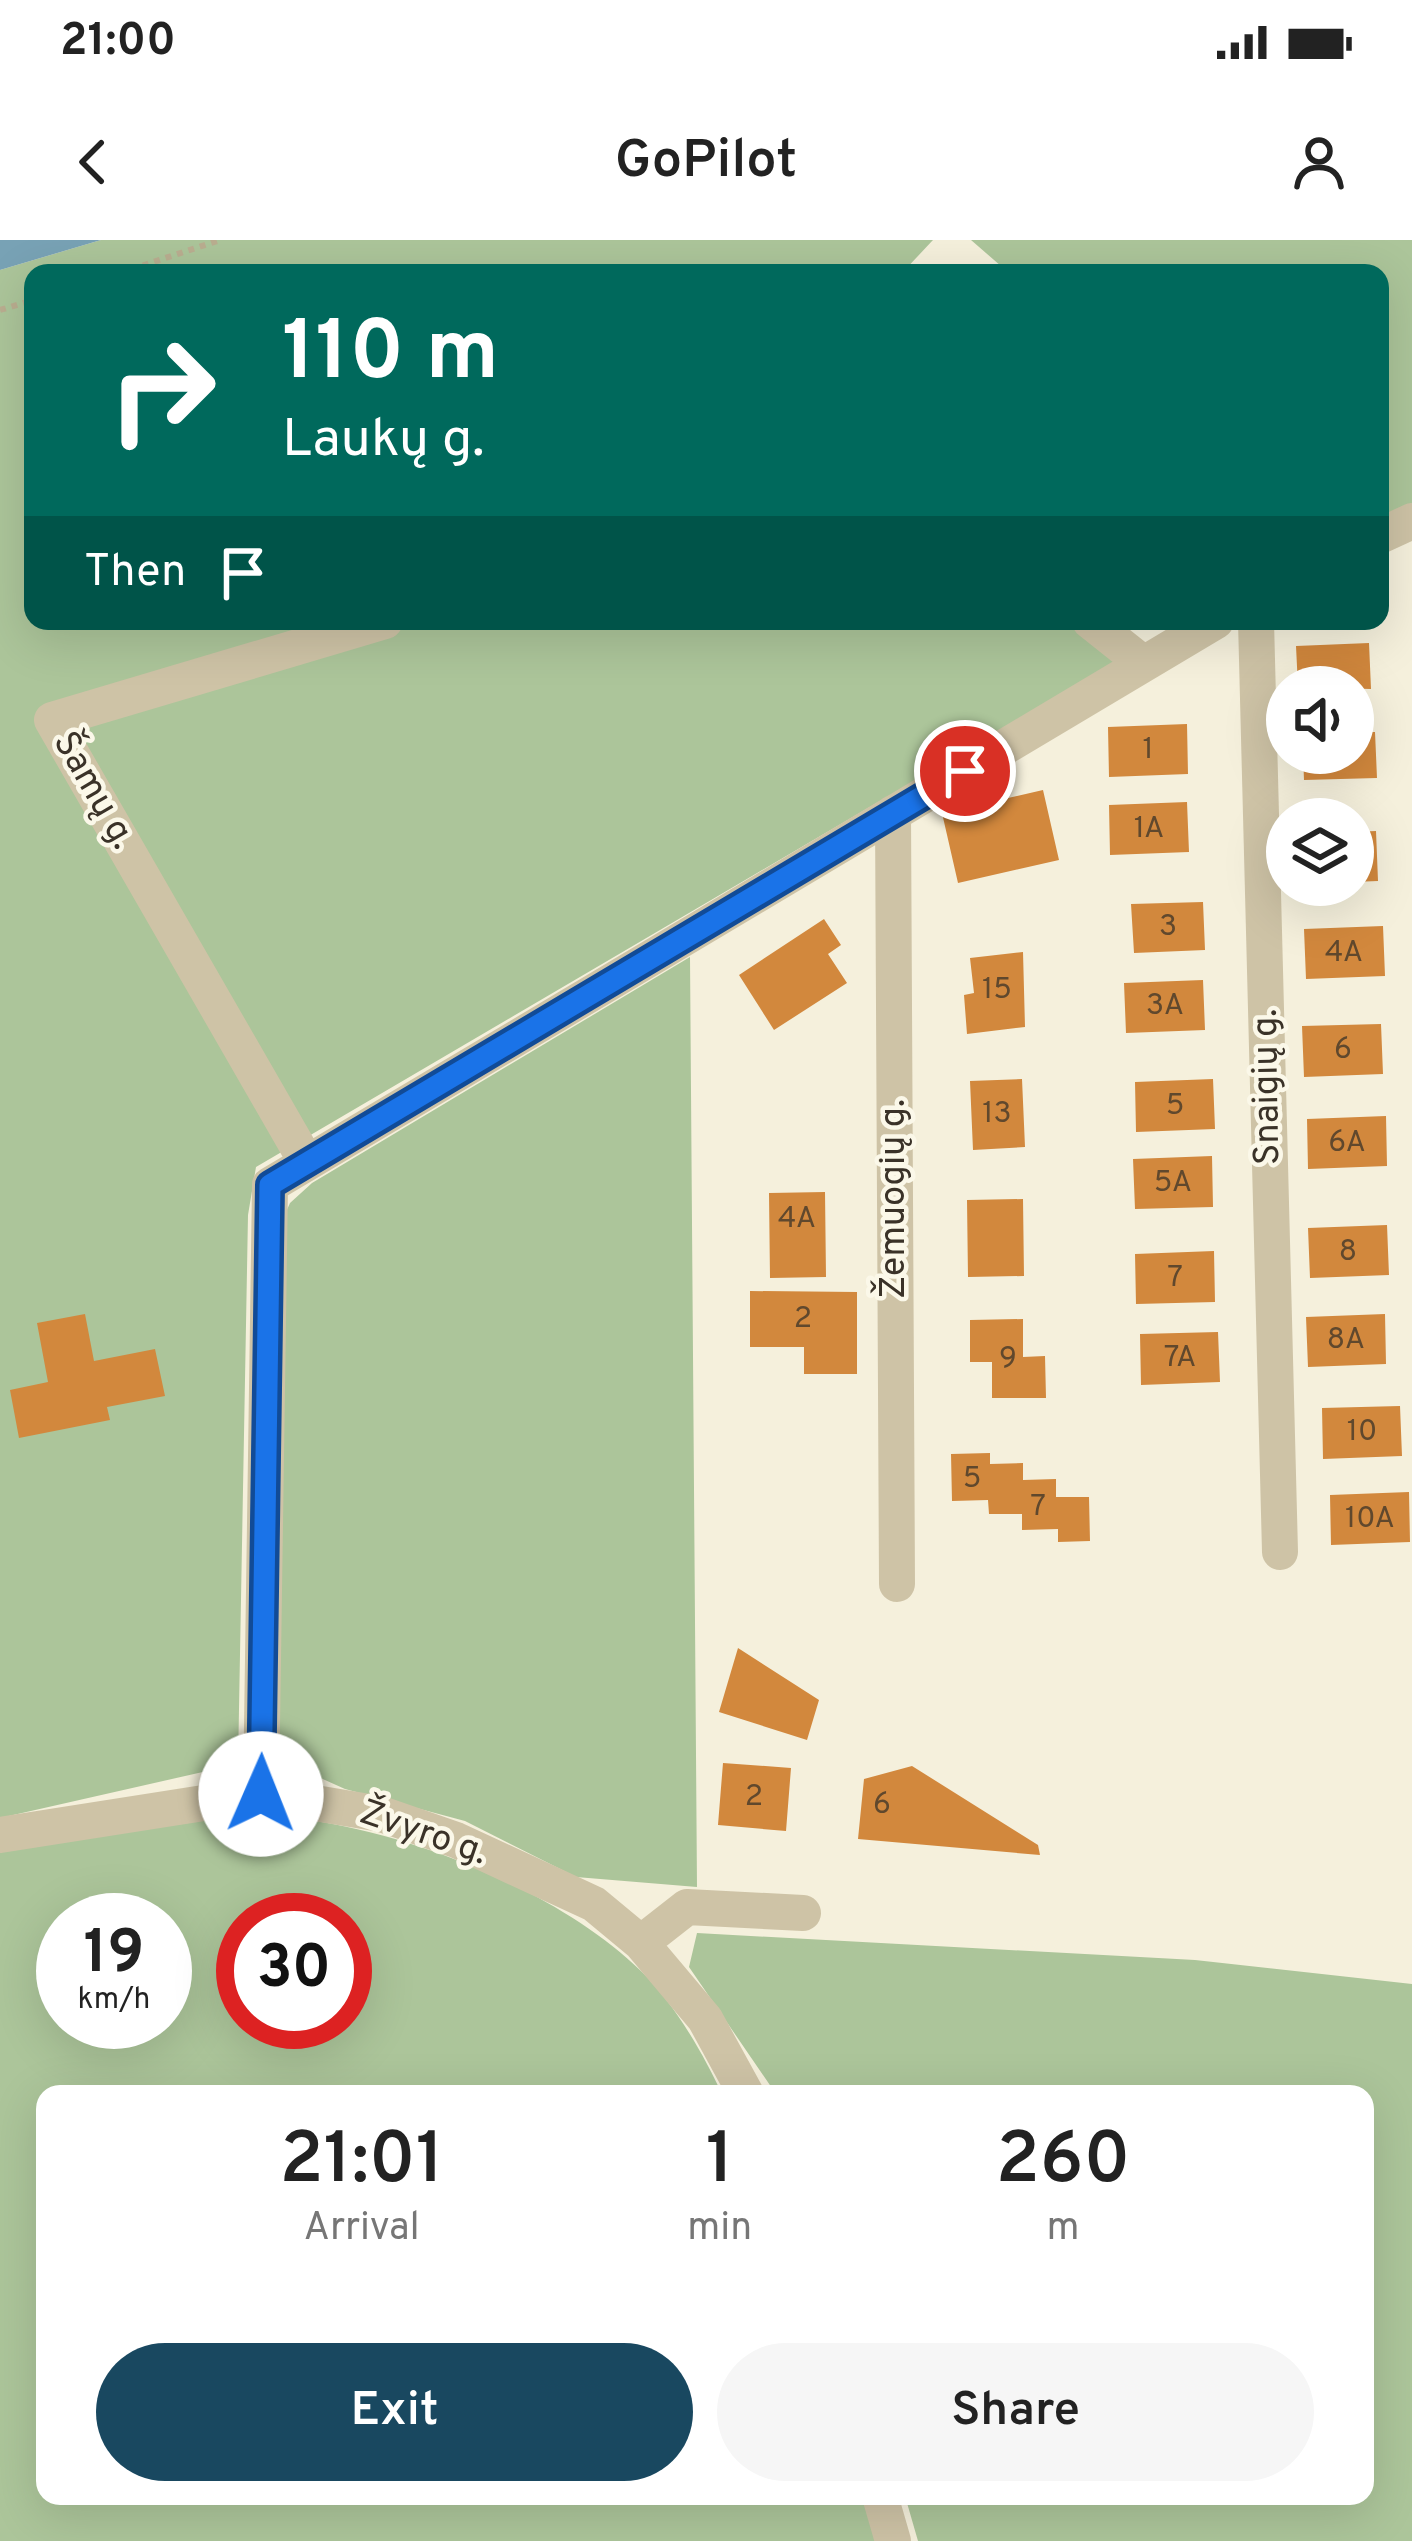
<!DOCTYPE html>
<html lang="en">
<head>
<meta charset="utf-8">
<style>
	:root { --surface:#fff; --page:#f6f6f6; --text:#222; --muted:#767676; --accent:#194860 }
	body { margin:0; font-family:Overpass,sans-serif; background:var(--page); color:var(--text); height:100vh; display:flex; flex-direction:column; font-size:45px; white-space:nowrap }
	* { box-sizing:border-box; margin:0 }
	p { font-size:39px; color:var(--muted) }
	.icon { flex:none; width:66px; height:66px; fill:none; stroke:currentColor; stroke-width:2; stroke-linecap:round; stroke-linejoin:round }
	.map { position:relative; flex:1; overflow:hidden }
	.sheet { position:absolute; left:36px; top:1845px; width:1338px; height:420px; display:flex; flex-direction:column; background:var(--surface); border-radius:24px; box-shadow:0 12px 48px #0002 }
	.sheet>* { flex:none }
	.hud { position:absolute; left:24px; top:24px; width:1365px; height:366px; border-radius:24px; box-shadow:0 12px 48px #0002; background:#00695c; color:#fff; overflow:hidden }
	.buttons { position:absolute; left:1266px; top:426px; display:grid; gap:24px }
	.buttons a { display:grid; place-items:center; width:108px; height:108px; border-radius:50%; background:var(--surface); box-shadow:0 12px 48px #0002; font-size:60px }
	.speed { position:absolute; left:36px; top:1653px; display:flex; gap:24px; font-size:60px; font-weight:700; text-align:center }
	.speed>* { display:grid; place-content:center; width:156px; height:156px; border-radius:50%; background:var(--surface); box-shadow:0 12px 48px #0002; line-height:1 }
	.speed small { font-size:30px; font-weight:400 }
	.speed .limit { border:18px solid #d22; background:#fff; color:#111 }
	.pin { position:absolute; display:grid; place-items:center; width:102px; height:102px; color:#fff; margin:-51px; border:6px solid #fff; border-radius:50%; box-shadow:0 3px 12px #0007 }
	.me { position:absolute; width:132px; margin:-66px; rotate:1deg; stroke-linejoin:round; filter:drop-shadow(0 0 9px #0008) }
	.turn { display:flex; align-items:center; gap:42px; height:252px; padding:0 60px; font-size:54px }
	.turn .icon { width:156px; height:156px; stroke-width:2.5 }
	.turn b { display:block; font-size:84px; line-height:102px }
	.then { display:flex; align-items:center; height:114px; padding:0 60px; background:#0003; gap:24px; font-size:45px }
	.eta { display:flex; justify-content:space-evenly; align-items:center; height:204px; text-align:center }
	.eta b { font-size:72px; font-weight:600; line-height:84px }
	.cta { display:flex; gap:24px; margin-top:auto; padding:24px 60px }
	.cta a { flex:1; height:138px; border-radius:72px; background:var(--accent); color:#fff; font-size:48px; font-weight:600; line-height:138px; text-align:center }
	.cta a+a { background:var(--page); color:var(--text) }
	.status { display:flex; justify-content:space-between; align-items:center; height:84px; padding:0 60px; background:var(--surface); direction:ltr }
	.status svg { height:33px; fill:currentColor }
	header { display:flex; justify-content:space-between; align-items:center; height:156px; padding:0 60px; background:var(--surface); font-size:54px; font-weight:600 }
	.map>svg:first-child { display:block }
</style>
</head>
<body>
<div class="status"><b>21:00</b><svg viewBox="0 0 49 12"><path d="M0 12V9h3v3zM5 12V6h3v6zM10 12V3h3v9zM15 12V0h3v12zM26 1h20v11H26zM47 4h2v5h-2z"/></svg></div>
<header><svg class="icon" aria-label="back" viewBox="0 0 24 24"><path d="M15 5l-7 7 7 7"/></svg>GoPilot<svg class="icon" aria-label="person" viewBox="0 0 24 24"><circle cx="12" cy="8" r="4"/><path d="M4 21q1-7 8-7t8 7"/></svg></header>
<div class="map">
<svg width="1412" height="2301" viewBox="0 0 1412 2301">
	<rect width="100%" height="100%" fill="#f5f0dc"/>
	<path fill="#acc59a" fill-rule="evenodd" d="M 101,0 L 933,0 L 902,33 L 33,33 L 33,381 L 1117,381 L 1146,405 L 256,927 L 248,975 L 238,1524 L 0,1578 L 0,30 Z
		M 971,0 L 1412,0 L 1412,263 L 1380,279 L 1380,33 L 1009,33 Z
		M 690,717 L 697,1647 L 576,1637 L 465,1581 L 345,1549 L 296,1527 L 281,1512 L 274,1485 L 277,992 L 290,963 L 312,943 Z
		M 206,1577 C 239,1578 275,1575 308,1580 C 417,1595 561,1653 641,1731 C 674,1763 703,1813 722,1854 L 45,1854 L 45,2256 L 868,2256 L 882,2301 L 0,2301 L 0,1608 ZM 63,1680 L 165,1680 L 165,1782 L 63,1782 ZM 243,1680 L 345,1680 L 345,1782 L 243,1782 Z
		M 697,1693 L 1195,1720 L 1412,1744 L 1412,2301 L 918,2301 L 905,2256 L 1365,2256 L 1365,1854 L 776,1854 L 689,1727 Z"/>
	<path fill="#78a2b5" d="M 0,0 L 101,0 L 0,30 Z"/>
	<path fill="#d2883d" d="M 1369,403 L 1371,449 L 1298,447 L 1296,406 Z
		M 1187,484 L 1188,534 L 1109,537 L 1108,487 Z
		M 1353,492 L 1375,492 L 1377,538 L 1304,540 L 1303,513 L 1353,513 Z
		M 1043,550 L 1059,620 L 958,643 L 942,573 Z
		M 1187,562 L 1189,612 L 1110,615 L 1109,565 Z
		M 1376,591 L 1378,641 L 1353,642 L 1353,592 Z
		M 1203,662 L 1205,710 L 1134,713 L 1131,664 Z
		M 824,679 L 841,705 L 828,714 L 847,743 L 774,790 L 739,735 Z
		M 1383,686 L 1385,736 L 1306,739 L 1304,689 Z
		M 1023,712 L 1025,787 L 967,794 L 964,755 L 974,753 L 970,718 Z
		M 1203,740 L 1205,790 L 1126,793 L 1124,743 Z
		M 1381,784 L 1383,834 L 1304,837 L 1302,786 Z
		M 1022,839 L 1025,907 L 973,910 L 970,841 Z
		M 1213,839 L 1215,889 L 1136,892 L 1135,842 Z
		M 1386,876 L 1387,926 L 1308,929 L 1307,879 Z
		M 1212,916 L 1213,967 L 1135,969 L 1133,919 Z
		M 825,952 L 826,1037 L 770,1038 L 769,953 Z
		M 1023,959 L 1024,1036 L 968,1037 L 967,960 Z
		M 1387,985 L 1389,1035 L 1310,1038 L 1308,988 Z
		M 1214,1011 L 1215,1062 L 1136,1064 L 1135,1014 Z
		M 750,1051 L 857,1052 L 857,1134 L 804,1134 L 804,1107 L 750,1107 Z
		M 85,1074 L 94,1121 L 155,1109 L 165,1156 L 107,1167 L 110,1180 L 19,1198 L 10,1150 L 48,1142 L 37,1083 Z
		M 1385,1074 L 1386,1124 L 1308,1127 L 1306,1077 Z
		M 1023,1079 L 1023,1117 L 1045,1116 L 1046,1158 L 992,1158 L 992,1122 L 970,1122 L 970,1080 Z
		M 1218,1092 L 1220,1142 L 1141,1145 L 1140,1094 Z
		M 1400,1166 L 1402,1216 L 1323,1219 L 1322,1168 Z
		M 990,1213 L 990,1224 L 1023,1223 L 1023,1240 L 1056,1239 L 1056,1257 L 1089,1257 L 1090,1301 L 1058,1302 L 1058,1289 L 1022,1290 L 1022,1274 L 989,1274 L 988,1260 L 952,1261 L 951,1214 Z
		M 1409,1252 L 1410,1302 L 1331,1305 L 1330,1255 Z
		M 738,1408 L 819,1460 L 807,1500 L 719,1472 Z
		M 723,1523 L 791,1528 L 786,1591 L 718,1585 Z
		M 912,1526 L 1038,1605 L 1040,1615 L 858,1599 L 864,1539 Z"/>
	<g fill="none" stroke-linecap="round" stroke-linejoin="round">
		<path stroke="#baae90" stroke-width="6" stroke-dasharray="6 6" stroke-linecap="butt" d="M 120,33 L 220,0
			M 0,70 L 33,60"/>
		<path stroke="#cec3a6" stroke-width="36" d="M 1380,296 L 1412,281
			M 1090,381 L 1144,424
			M 1256,381 L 1280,1312
			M 893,573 L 897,1344
			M 307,923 L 52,480 L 385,381
			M 261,1554 L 270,945 L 1216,381
			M 0,1595 L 261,1554 L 381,1574 L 456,1600 L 594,1664 L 641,1703 L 705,1779 L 746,1854
			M 641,1703 L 687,1667 L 803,1673
			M 880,2256 L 893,2301"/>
	</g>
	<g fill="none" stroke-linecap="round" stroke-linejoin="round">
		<defs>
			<path id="route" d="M 261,1554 L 270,945 L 965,531"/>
		</defs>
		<use href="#route" stroke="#114b97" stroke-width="30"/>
		<use href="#route" stroke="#1a73e8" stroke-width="21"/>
	</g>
	<g text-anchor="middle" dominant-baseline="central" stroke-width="9" stroke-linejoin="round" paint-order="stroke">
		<g font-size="30" fill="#60482d">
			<text x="1148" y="510">1</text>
			<text x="1149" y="589">1A</text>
			<text x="1168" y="687">3</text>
			<text x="1344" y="713">4A</text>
			<text x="997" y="750">15</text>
			<text x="1165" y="766">3A</text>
			<text x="1343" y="810">6</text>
			<text x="1175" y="866">5</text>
			<text x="997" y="874">13</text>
			<text x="1347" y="903">6A</text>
			<text x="1173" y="943">5A</text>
			<text x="797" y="979">4A</text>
			<text x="1348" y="1012">8</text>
			<text x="1175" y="1038">7</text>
			<text x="803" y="1079">2</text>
			<text x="1346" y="1100">8A</text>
			<text x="1180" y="1118">7A</text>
			<text x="1008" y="1119">9</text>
			<text x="1362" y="1192">10</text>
			<text x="972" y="1239">5</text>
			<text x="1038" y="1267">7</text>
			<text x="1370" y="1279">10A</text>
			<text x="754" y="1557">2</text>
			<text x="882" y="1565">6</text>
		</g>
		<g font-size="36" fill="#3a3228" stroke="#fbf8e9">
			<text transform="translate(93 551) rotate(60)">Šamų g.</text>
			<text transform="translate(1268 847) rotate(-91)">Snaigių g.</text>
			<text transform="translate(895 959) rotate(-90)">Žemuogių g.</text>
			<text transform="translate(423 1594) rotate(19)">Žvyro g.</text>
		</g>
	</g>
</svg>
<div class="buttons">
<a><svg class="icon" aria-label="sound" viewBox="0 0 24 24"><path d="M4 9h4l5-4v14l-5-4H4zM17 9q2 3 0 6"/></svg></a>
<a><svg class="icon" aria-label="layers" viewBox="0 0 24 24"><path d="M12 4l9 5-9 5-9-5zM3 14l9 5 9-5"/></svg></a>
</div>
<div class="speed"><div>19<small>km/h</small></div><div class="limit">30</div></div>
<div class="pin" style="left:965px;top:531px;background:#d93025"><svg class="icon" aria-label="arrive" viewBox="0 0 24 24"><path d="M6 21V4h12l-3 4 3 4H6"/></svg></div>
<svg class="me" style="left:261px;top:1554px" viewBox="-20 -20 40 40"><circle r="19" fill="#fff"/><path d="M0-13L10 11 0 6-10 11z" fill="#1a73e8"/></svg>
<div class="hud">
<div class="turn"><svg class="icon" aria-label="right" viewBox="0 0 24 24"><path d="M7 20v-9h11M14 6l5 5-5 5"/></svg><div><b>110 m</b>Laukų g.</div></div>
<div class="then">Then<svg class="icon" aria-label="arrive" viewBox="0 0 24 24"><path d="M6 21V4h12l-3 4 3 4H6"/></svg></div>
</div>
<section class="sheet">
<div class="eta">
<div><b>21:01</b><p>Arrival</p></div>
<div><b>1</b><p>min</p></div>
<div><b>260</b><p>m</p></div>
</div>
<div class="cta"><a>Exit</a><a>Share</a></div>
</section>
</div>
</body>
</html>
